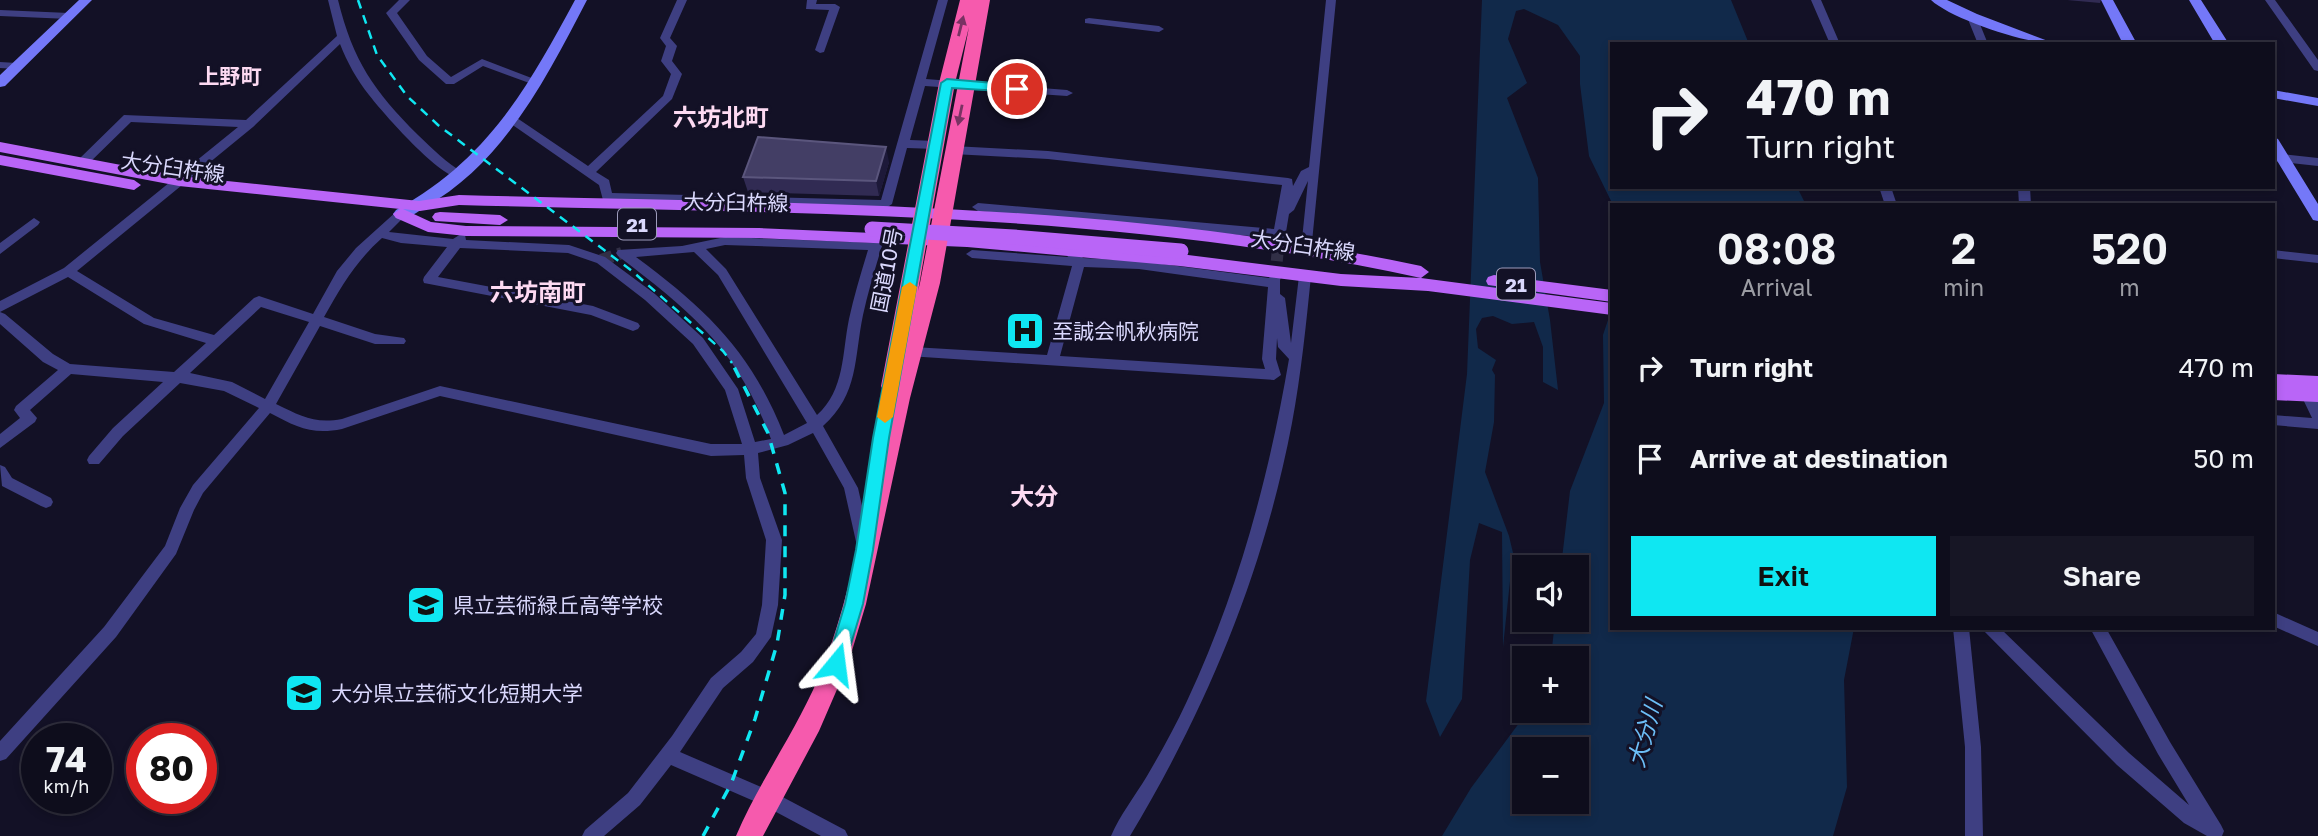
<!DOCTYPE html>
<html lang="en">
<head>
<meta charset="utf-8">
<style>
	:root { --surface:#0e0d1c; --page:#171625; --text:#f1f3f6; --muted:#9b9ca3; --line:#2e2d3b; --accent:#0fe7f2 }
	body { margin:0; font-family:"Golos Text","Noto Sans JP",sans-serif; background:var(--page); color:var(--text); height:100vh; display:flex; flex-direction:column; font-size:26px; white-space:nowrap }
	* { box-sizing:border-box; margin:0 }
	p { font-size:23px; color:var(--muted) }
	.icon { flex:none; width:38px; height:38px; fill:none; stroke:currentColor; stroke-width:2; stroke-linecap:round; stroke-linejoin:round }
	.map { position:relative; flex:1; overflow:hidden }
	.details { position:absolute; left:1610px; top:203px; width:665px; height:427px; display:flex; flex-direction:column; background:var(--surface); border-radius:0px; box-shadow:0 4px 10px #0003,0 0 0 2px var(--line) }
	.details>* { flex:none }
	.guide { position:absolute; left:1610px; top:42px; width:665px; height:147px; border-radius:0px; box-shadow:0 4px 10px #0003,0 0 0 2px var(--line); background:#0e0d1c; color:var(--text); overflow:hidden }
	.tools { position:absolute; left:1512px; top:555px; display:grid; gap:14px }
	.tools a { display:grid; place-items:center; width:77px; height:77px; border-radius:0px; background:var(--surface); box-shadow:0 4px 10px #0003,0 0 0 2px var(--line); font-size:35px }
	.speed { position:absolute; left:21px; top:723px; display:flex; gap:14px; font-size:35px; font-weight:700; text-align:center }
	.speed>* { display:grid; place-content:center; width:91px; height:91px; border-radius:50%; background:var(--surface); box-shadow:0 4px 10px #0003,0 0 0 2px var(--line); line-height:1 }
	.speed small { font-size:18px; font-weight:400 }
	.speed .limit { border:10px solid #d22; background:#fff; color:#111 }
	.pin { position:absolute; display:grid; place-items:center; width:60px; height:60px; color:#fff; margin:-30px; border:4px solid #fff; border-radius:50%; box-shadow:0 2px 7px #0007 }
	.me { position:absolute; width:77px; margin:-38px; rotate:16deg; stroke-linejoin:round; filter:drop-shadow(0 0 5px #0008) }
	.turn { display:flex; align-items:center; gap:24px; height:147px; padding:0 21px; font-size:32px }
	.turn .icon { width:91px; height:91px; stroke-width:2.5 }
	.turn b { display:block; font-size:49px; line-height:60px }
	.eta { display:flex; justify-content:space-evenly; align-items:center; height:119px; text-align:center }
	.eta b { font-size:42px; font-weight:600; line-height:49px }
	.cta { display:flex; gap:14px; margin-top:auto; padding:14px 21px }
	.cta a { flex:1; height:80px; border-radius:0px; background:var(--accent); color:#111; font-size:28px; font-weight:600; line-height:80px; text-align:center }
	.cta a+a { background:var(--page); color:var(--text) }
	ul { padding:0; list-style:none }
	li { display:flex; align-items:center; gap:21px; height:91px; padding:0 21px }
	li div { flex:1 }
	li b { display:block; font-size:26px }
	li em { font-style:normal }
	.map>svg:first-child { display:block }
</style>
</head>
<body>
<div class="map">
<svg width="2318" height="836" viewBox="0 0 2318 836">
	<rect width="100%" height="100%" fill="#131126"/>
	<path fill="#11294a" fill-rule="evenodd" d="M 1482,0 L 1731,0 L 1749,44 L 1612,44 L 1612,187 L 1797,187 L 1806,205 L 1613,205 L 1589,156 L 1580,84 L 1580,56 L 1558,25 L 1524,9 L 1516,11 L 1508,39 L 1527,83 L 1507,98 L 1538,178 L 1540,262 L 1550,320 L 1558,390 L 1543,382 L 1543,347 L 1534,322 L 1512,324 L 1493,316 L 1482,318 L 1476,329 L 1478,348 L 1496,360 L 1492,370 L 1495,375 L 1494,422 L 1485,472 L 1509,536 L 1513,553 L 1503,647 L 1502,532 L 1479,523 L 1470,560 L 1462,699 L 1440,737 L 1426,701 L 1467,374 Z
		M 1612,308 L 1612,628 L 1854,628 L 1844,680 L 1847,787 L 1833,836 L 1442,836 L 1471,788 L 1528,711 L 1577,710 L 1577,658 L 1551,658 L 1555,620 L 1577,620 L 1577,567 L 1561,567 L 1570,491 L 1604,403 L 1603,335 ZM 1524,749 L 1577,749 L 1577,802 L 1524,802 Z"/>
	<g fill="none" stroke-linecap="round" stroke-linejoin="round">
		<path stroke="#312f46" stroke-width="12" stroke-dasharray="12 6" stroke-linecap="butt" d="M 601,260 L 622,253
			M 1275,279 L 1279,238"/>
		<path fill="#3e3f82" fill-rule="evenodd" d="M 328,0 L 338,0 C 353,61 374,91 418,135 C 433,149 446,163 464,173 L 464,179 C 443,182 383,113 369,95 C 357,80 347,62 340,44 L 253,127 L 77,271 L 154,318 L 214,335 L 254,298 L 259,296 L 313,314 L 337,271 L 356,248 L 397,211 L 401,210 L 407,214 L 389,232 L 453,239 L 461,234 L 465,235 L 466,240 L 569,245 L 605,257 L 655,294 L 703,338 L 738,389 L 755,442 L 771,439 C 737,349 692,312 618,256 L 616,253 L 618,250 L 682,246 L 725,237 L 880,243 L 882,246 C 875,269 868,292 863,315 C 854,358 859,394 823,426 L 858,488 L 872,550 L 869,555 L 864,556 L 859,555 L 844,488 L 813,433 L 788,445 L 758,453 L 760,478 L 782,540 L 778,605 L 771,637 L 753,662 L 723,688 L 680,752 L 775,793 L 845,830 L 848,836 L 821,836 L 763,805 L 671,765 L 640,805 L 604,836 L 582,836 L 585,830 L 628,793 L 672,736 L 711,678 L 741,652 L 756,634 L 762,605 L 766,540 L 746,478 L 744,455 L 711,456 L 440,396 L 342,429 C 312,435 296,427 270,413 L 203,493 L 194,510 L 176,554 L 116,637 L 6,759 L 0,761 L 0,741 L 104,627 L 165,546 L 180,508 L 193,485 L 259,408 L 224,391 L 180,383 L 123,436 L 99,464 L 89,464 L 87,460 L 89,456 L 113,428 L 163,382 L 71,374 L 30,410 L 37,418 L 35,422 L 0,448 L 0,434 L 20,418 L 14,410 L 16,406 L 58,370 L 43,362 L 0,324 L 0,312 L 5,314 L 53,354 L 70,364 L 174,372 L 206,343 L 144,324 L 68,277 L 0,312 L 0,301 L 64,268 L 238,127 L 131,122 L 85,167 L 77,167 L 77,161 L 124,115 L 246,120 L 337,36 ZM 382,238 L 401,243 L 447,247 L 424,277 L 423,280 L 424,283 L 591,315 L 633,331 L 638,329 L 640,326 L 638,323 L 593,306 L 438,277 L 460,248 L 568,253 L 597,263 L 645,300 L 693,344 L 725,390 L 742,444 L 711,444 L 440,386 L 342,419 C 314,424 301,416 276,404 L 320,326 L 375,344 L 404,344 L 406,341 L 404,338 L 375,334 L 324,317 C 341,287 356,261 382,238 ZM 725,245 L 868,250 C 861,273 854,296 849,319 C 842,353 845,390 817,415 L 726,269 L 706,249 ZM 694,252 L 718,275 L 807,423 L 784,435 C 751,351 706,309 636,257 ZM 261,307 L 309,322 L 265,399 L 232,382 L 190,373 Z
			M 399,0 L 410,0 L 397,13 L 427,56 L 451,77 L 482,59 L 542,82 L 536,85 L 532,84 L 483,66 L 454,84 L 446,84 L 419,60 L 386,13 Z
			M 677,0 L 687,0 L 670,38 L 677,46 L 672,61 L 682,74 L 672,99 L 596,172 L 609,180 L 612,193 L 881,200 L 938,0 L 948,0 L 926,79 L 1067,90 L 1073,93 L 1067,96 L 925,86 L 910,140 L 936,141 L 942,145 L 936,149 L 907,148 L 892,204 L 886,208 L 603,200 L 599,185 L 504,119 L 510,115 L 514,116 L 588,166 L 663,96 L 671,74 L 661,61 L 666,46 L 660,38 Z
			M 807,0 L 817,0 L 816,4 L 835,4 L 840,7 L 824,52 L 820,53 L 815,50 L 829,10 L 806,9 Z
			M 1326,0 L 1336,0 L 1311,252 L 1307,253 L 1301,249 L 1308,181 L 1294,210 L 1289,214 L 1285,238 L 1279,242 L 1273,238 L 978,211 L 972,207 L 978,203 L 1274,229 L 1282,185 L 1048,159 L 953,154 L 947,150 L 953,146 L 1048,151 L 1288,178 L 1292,179 L 1293,186 L 1301,171 L 1309,167 Z
			M 1811,0 L 1821,0 L 1840,44 L 1830,44 Z
			M 2265,0 L 2275,0 L 2318,60 L 2318,71 L 2314,70 Z
			M 0,10 L 69,13 L 74,16 L 69,19 L 0,16 Z
			M 1972,14 L 1977,17 L 1988,44 L 1978,44 L 1967,17 Z
			M 1089,18 L 1159,26 L 1164,29 L 1159,32 L 1085,23 L 1085,19 Z
			M 0,62 L 17,63 L 22,66 L 17,69 L 0,68 Z
			M 2273,153 L 2318,158 L 2318,166 L 2273,161 Z
			M 1879,187 L 1891,187 L 1897,205 L 1885,205 Z
			M 2018,187 L 2030,187 L 2031,205 L 2019,205 Z
			M 34,218 L 40,222 L 38,225 L 0,254 L 0,243 Z
			M 1069,245 L 1073,246 L 1083,258 L 1139,261 L 1269,278 L 1275,274 L 1280,276 L 1280,294 L 1285,298 L 1291,343 L 1299,276 L 1305,271 L 1311,276 C 1306,325 1301,375 1292,423 C 1264,571 1207,708 1130,836 L 1111,836 C 1120,815 1135,796 1147,776 C 1161,752 1175,727 1187,701 C 1238,592 1269,477 1289,359 L 1278,347 L 1277,338 L 1276,359 L 1281,375 L 1274,380 L 908,356 L 906,352 L 908,348 L 913,347 L 1047,355 L 1072,266 L 972,258 L 966,254 L 972,250 L 1068,257 L 1063,249 ZM 1084,267 L 1139,269 L 1268,287 L 1262,359 L 1265,369 L 1060,356 Z
			M 2273,250 L 2318,255 L 2318,263 L 2273,258 Z
			M 2308,390 L 2313,391 L 2318,402 L 2318,429 L 2273,425 L 2273,415 L 2312,418 L 2301,395 Z
			M 0,465 L 5,467 L 12,478 L 51,498 L 53,502 L 51,506 L 46,508 L 41,506 L 2,486 Z
			M 2273,612 L 2318,632 L 2318,646 L 2273,626 Z
			M 1953,628 L 1969,628 L 1981,747 L 1983,836 L 1965,836 L 1965,747 Z
			M 1981,628 L 2000,628 L 2129,753 L 2189,805 L 2158,754 L 2090,628 L 2106,628 L 2170,742 L 2221,825 L 2224,831 L 2222,836 L 2207,836 L 2184,823 L 2117,765 Z"/>
		<path fill="#7478f8" fill-rule="evenodd" d="M 79,0 L 92,0 L 5,86 L 0,87 L 0,75 Z
			M 575,0 L 587,0 C 547,77 503,164 425,207 C 416,213 406,221 396,218 L 393,214 L 396,210 C 487,160 527,89 575,0 Z
			M 1931,0 L 1947,0 L 1977,14 L 2056,44 C 2027,44 1951,19 1931,0 Z
			M 2101,0 L 2113,0 L 2137,44 L 2123,44 Z
			M 2189,0 L 2201,0 L 2229,44 L 2215,44 Z
			M 2273,90 L 2318,98 L 2318,106 L 2273,98 Z
			M 2273,137 L 2278,139 L 2318,204 L 2318,221 L 2313,220 L 2273,154 Z"/>
		<path fill="#b965f7" fill-rule="evenodd" d="M 0,142 L 179,176 L 419,201 L 459,195 C 780,204 1106,199 1421,266 L 1429,272 L 1421,278 C 1106,209 780,214 459,205 L 420,211 L 403,209 L 431,222 L 466,226 L 759,228 L 967,237 L 1180,254 L 1341,274 L 1421,278 L 1612,303 L 1612,315 L 1428,291 L 1341,286 L 1180,266 L 967,247 L 759,238 L 466,236 L 428,232 L 396,218 L 393,214 L 400,209 L 179,186 L 0,152 Z
			M 0,155 L 134,180 L 141,185 L 134,190 L 0,165 Z
			M 440,212 L 500,215 L 508,220 L 500,225 L 435,221 L 432,217 L 435,213 Z
			M 1494,275 L 1612,290 L 1612,302 L 1488,285 L 1486,281 L 1488,277 Z
			M 2273,374 L 2318,376 L 2318,402 L 2273,400 Z"/>
		<path fill="#f65aad" fill-rule="evenodd" d="M 960,0 L 990,0 L 940,283 L 910,398 L 866,604 L 848,664 L 819,731 L 763,836 L 736,836 C 761,777 801,725 824,664 C 857,578 868,483 891,394 L 884,392 L 881,386 L 939,83 ZM 969,27 L 920,283 L 918,291 L 955,83 Z"/>
		<path stroke="#0fe7f2" stroke-width="2.5" stroke-dasharray="9 7" stroke-linecap="butt" d="M 358,0 L 377,55 L 407,96 L 438,125 L 632,271 L 723,351 L 732,363"/>
		<path stroke="#0fe7f2" stroke-width="3.5" stroke-dasharray="11 10" stroke-linecap="butt" d="M 703,836 L 731,784 L 755,719 L 777,644 L 785,595 L 785,493 L 768,433 L 731,361"/>
		<path stroke="#b965f7" stroke-width="15" d="M 872,229 L 1014,237 L 1181,251"/>
	</g>
	<path fill="#312b53" d="M 2067,0 L 2101,0 L 2100,3 Z
		M 889,162 L 879,196 L 748,192 L 743,177 Z"/>
	<path fill="#1d1939" d="M 886,147 L 889,162 L 879,196 L 876,181 Z"/>
	<path fill="#433e65" stroke="#5b567d" stroke-width="2" d="M 758,137 L 886,147 L 876,181 L 743,177 Z"/>
	<defs><path id="oneway-solid" d="M-6-.8H1V-3.2L6.5 0L1 3.2V.8H-6Z" transform="scale(1.75)"/></defs>
	<g fill="#793263">
		<use href="#oneway-solid" transform="translate(961 26) rotate(-76)"/>
		<use href="#oneway-solid" transform="translate(960 115) rotate(102)"/>
	</g>
	<path fill="#0fe7f2" stroke="#0a969d" stroke-width="2" d="M 947,79 L 1017,85 L 1023,89 L 1017,92 L 952,88 L 889,438 L 873,550 L 863,604 L 845,664 L 842,670 L 836,673 L 829,670 L 827,664 L 845,604 L 856,550 L 873,438 L 941,83 Z"/>
	<path fill="#f59e0b" d="M 910,282 L 917,287 L 893,417 L 885,423 L 877,417 L 902,287 Z"/>
	<defs>
		<symbol id="hospital-square" viewBox="-11 -11 22 22"><rect x="-9" y="-9" width="18" height="18" rx="4" fill="#0fe7f2" stroke="#131126"/><path d="M-5-5h3v3.5h4V-5h3V5h-3V1.5h-4V5h-3Z" fill="#111"/></symbol>
		<symbol id="school-square" viewBox="-11 -11 22 22"><rect x="-9" y="-9" width="18" height="18" rx="4" fill="#0fe7f2" stroke="#131126"/><path d="M0-5L7-2L0 1L-7-2ZM-4 1L0 2.5L4 1V4Q0 6-4 4Z" fill="#111"/></symbol>
		<symbol id="university-square" viewBox="-11 -11 22 22"><rect x="-9" y="-9" width="18" height="18" rx="4" fill="#0fe7f2" stroke="#131126"/><path d="M0-5L7-2L0 1L-7-2ZM-4 1L0 2.5L4 1V4Q0 6-4 4Z" fill="#111"/></symbol>
	</defs>
	<g fill-rule="evenodd">
		<use href="#hospital-square" x="1003" y="309" width="44" height="44"/>
		<use href="#school-square" x="404" y="583" width="44" height="44"/>
		<use href="#university-square" x="282" y="671" width="44" height="44"/>
	</g>
	<g text-anchor="middle" dominant-baseline="central" stroke-width="6" stroke-linejoin="round" paint-order="stroke">
		<g fill="#131126" stroke="#9e9cbc" stroke-width="2">
			<rect x="618" y="208.5" width="38" height="31" rx="5"/>
			<rect x="1497" y="268.5" width="38" height="31" rx="5"/>
		</g>
		<g font-size="19" font-weight="bold" fill="#dad8fd">
			<text x="637" y="224">21</text>
			<text x="1516" y="284">21</text>
		</g>
		<g font-size="21" font-weight="bold" fill="#fddaf2" stroke="#131126">
			<text x="230" y="76">上野町</text>
		</g>
		<g font-size="21" fill="#dad8fd" stroke="#131126">
			<text transform="translate(173 167) rotate(8)">大分臼杵線</text>
			<text transform="translate(736 202) rotate(1)">大分臼杵線</text>
			<text transform="translate(1303 245) rotate(8)">大分臼杵線</text>
			<text transform="translate(886 270) rotate(-79)">国道10号</text>
		</g>
		<g font-size="21" fill="#dad8fd" stroke="#131126" text-anchor="start">
			<text x="1052" y="331">至誠会帆秋病院</text>
			<text x="453" y="605">県立芸術緑丘高等学校</text>
			<text x="331" y="693">大分県立芸術文化短期大学</text>
		</g>
		<g font-size="23" font-style="italic" fill="#6cbef7" stroke="#131126">
			<text transform="translate(1644 733) rotate(-74)">大分川</text>
		</g>
		<g font-size="24" font-weight="bold" fill="#fddaf2" stroke="#131126">
			<text x="721" y="116">六坊北町</text>
			<text x="538" y="291">六坊南町</text>
			<text x="1034" y="495">大分</text>
		</g>
	</g>
</svg>
<div class="tools">
<a><svg class="icon" aria-label="sound" viewBox="0 0 24 24"><path d="M4 9h4l5-4v14l-5-4H4zM17 9q2 3 0 6"/></svg></a>
<a>+</a>
<a>−</a>
</div>
<div class="speed"><div>74<small>km/h</small></div><div class="limit">80</div></div>
<div class="pin" style="left:1017px;top:89px;background:#d93025"><svg class="icon" aria-label="arrive" viewBox="0 0 24 24"><path d="M6 21V4h12l-3 4 3 4H6"/></svg></div>
<svg class="me" style="left:836px;top:664px" viewBox="-20 -20 40 40"><path d="M0-17L14 15 0 8-14 15z" fill="#0fe7f2" stroke="#fff" stroke-width="4"/></svg>
<div class="guide">
<div class="turn"><svg class="icon" aria-label="right" viewBox="0 0 24 24"><path d="M7 20v-9h11M14 6l5 5-5 5"/></svg><div><b>470 m</b>Turn right</div></div>
</div>
<section class="details">
<div class="eta">
<div><b>08:08</b><p>Arrival</p></div>
<div><b>2</b><p>min</p></div>
<div><b>520</b><p>m</p></div>
</div>
<ul>
<li><svg class="icon" aria-label="right" viewBox="0 0 24 24"><path d="M7 20v-9h11M14 6l5 5-5 5"/></svg><div><b>Turn right</b></div><em>470 m</em></li>
<li><svg class="icon" aria-label="arrive" viewBox="0 0 24 24"><path d="M6 21V4h12l-3 4 3 4H6"/></svg><div><b>Arrive at destination</b></div><em>50 m</em></li>
</ul>
<div class="cta"><a>Exit</a><a>Share</a></div>
</section>
</div>
</body>
</html>
